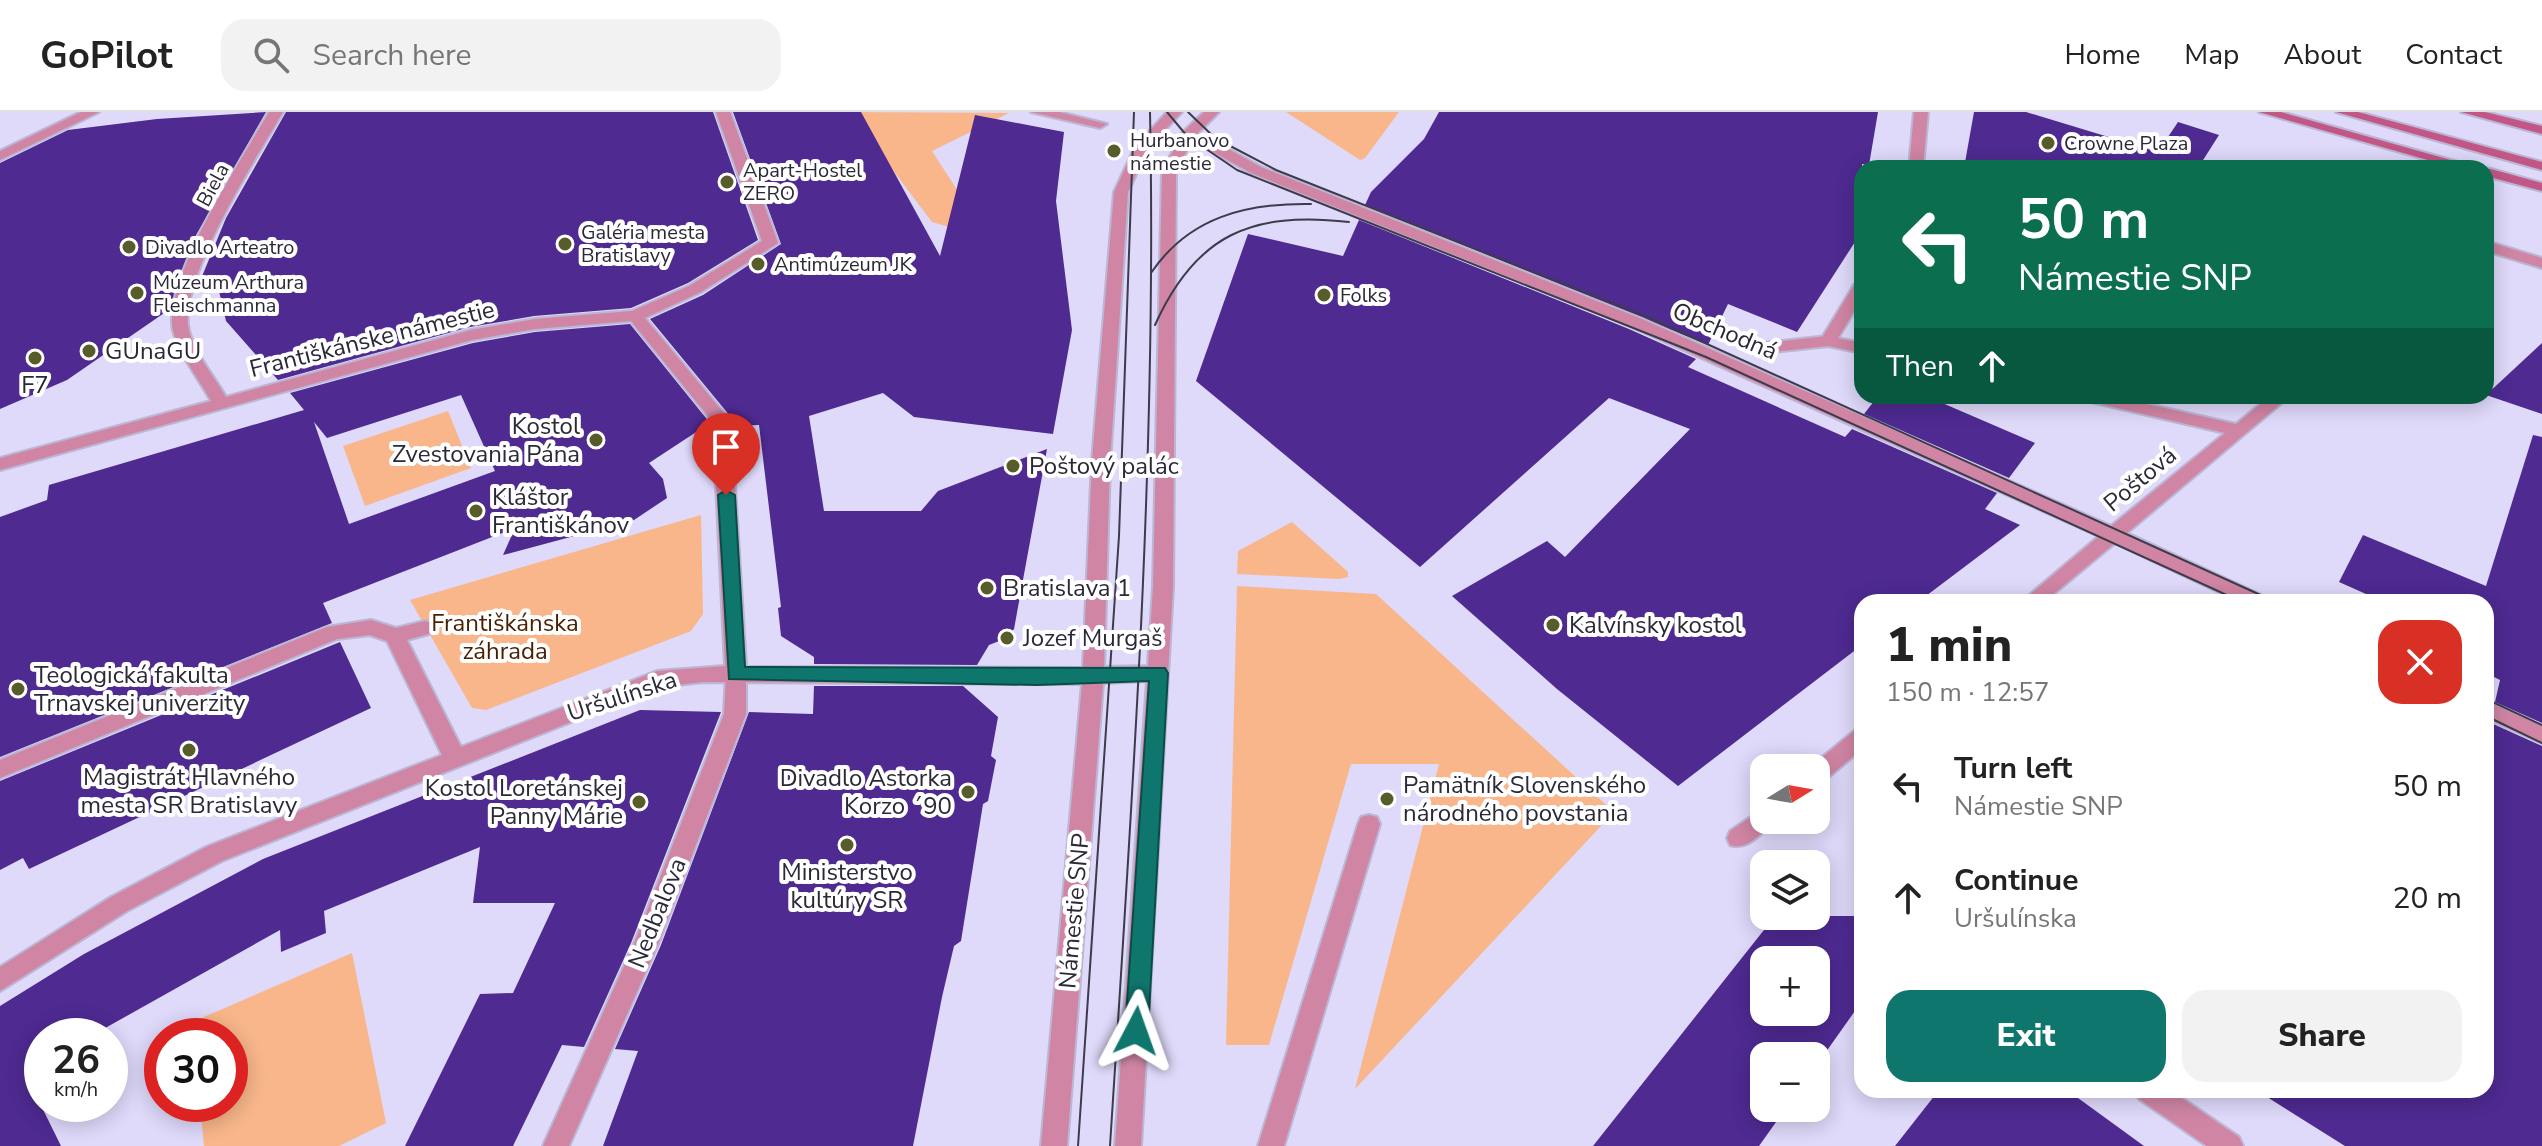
<!DOCTYPE html>
<html lang="en">
<head>
<meta charset="utf-8">
<style>
	:root { --surface:#fff; --page:#f2f2f2; --text:#222; --muted:#767676; --line:#e0e0e0; --accent:#0f766e }
	body { margin:0; font-family:"Nunito Sans",sans-serif; background:var(--page); color:var(--text); height:100vh; display:flex; flex-direction:column; font-size:30px; white-space:nowrap }
	* { box-sizing:border-box; margin:0 }
	p { font-size:26px; color:var(--muted) }
	.icon { flex:none; width:44px; height:44px; fill:none; stroke:currentColor; stroke-width:2; stroke-linecap:round; stroke-linejoin:round }
	.map { position:relative; flex:1; overflow:hidden }
	.drawer { position:absolute; left:1854px; top:482px; width:640px; height:504px; display:flex; flex-direction:column; background:var(--surface); border-radius:24px; box-shadow:0 4px 20px #0003 }
	.drawer>* { flex:none }
	.banner { position:absolute; left:1854px; top:48px; width:640px; height:244px; border-radius:24px; box-shadow:0 4px 20px #0003; background:#0b6e4f; color:#fff; overflow:hidden }
	.needle { width:52px; rotate:79deg }
	.controls { position:absolute; left:1750px; top:642px; display:grid; gap:16px }
	.controls a { display:grid; place-items:center; width:80px; height:80px; border-radius:16px; background:var(--surface); box-shadow:0 4px 20px #0003; font-size:40px }
	.speed { position:absolute; left:24px; top:906px; display:flex; gap:16px; font-size:40px; font-weight:700; text-align:center }
	.speed>* { display:grid; place-content:center; width:104px; height:104px; border-radius:50%; background:var(--surface); box-shadow:0 4px 20px #0003; line-height:1 }
	.speed small { font-size:20px; font-weight:400 }
	.speed .limit { border:12px solid #d22; background:#fff; color:#111 }
	.pin { position:absolute; display:grid; place-items:center; width:68px; height:68px; color:#fff; margin:-82px -34px; border-radius:50% 50% 50% 0; rotate:-45deg; box-shadow:0 0 8px #0007 }
	.pin .icon { rotate:45deg }
	.me { position:absolute; width:88px; margin:-44px; rotate:4deg; stroke-linejoin:round; filter:drop-shadow(0 0 6px #0008) }
	.turn { display:flex; align-items:center; gap:28px; height:168px; padding:0 32px; font-size:36px }
	.turn .icon { width:104px; height:104px; stroke-width:2.5 }
	.turn b { display:block; font-size:56px; line-height:68px }
	.then { display:flex; align-items:center; height:76px; padding:0 32px; background:#0003; gap:16px; font-size:30px }
	.round { display:grid; place-items:center; flex:none; width:84px; height:84px; border-radius:24px; background:var(--page) }
	.head { display:flex; align-items:center; justify-content:space-between; height:136px; padding:0 32px }
	h1 { font-size:48px; font-weight:800; line-height:60px }
	.cta { display:flex; gap:16px; margin-top:auto; padding:16px 32px }
	.cta a { flex:1; height:92px; border-radius:24px; background:var(--accent); color:#fff; font-size:32px; font-weight:800; line-height:92px; text-align:center }
	.cta a+a { background:var(--page); color:var(--text) }
	ul { padding:0; list-style:none }
	li { display:flex; align-items:center; gap:24px; height:112px; padding:0 32px }
	li div { flex:1 }
	li b { display:block; font-size:30px }
	li em { font-style:normal }
	header { display:flex; align-items:center; gap:48px; box-sizing:border-box; height:112px; padding:0 40px; background:var(--surface); border-bottom:2px solid var(--line) }
	header strong { font-size:38px }
	nav { display:flex; gap:44px; margin-inline-start:auto; font-size:28px }
	.search { width:560px; height:72px; background:var(--page); display:flex; align-items:center; gap:20px; box-sizing:border-box; padding:0 28px; border-radius:24px; color:var(--muted); font-size:30px }
	.map>svg:first-child { display:block }
</style>
</head>
<body>
<header>
<strong>GoPilot</strong>
<div class="search"><svg class="icon" aria-label="search" viewBox="0 0 24 24"><circle cx="10" cy="10" r="6"/><path d="M15 15l6 6"/></svg>Search here</div>
<nav><a>Home</a><a>Map</a><a>About</a><a>Contact</a></nav>
</header>
<div class="map">
<svg width="2542" height="1034" viewBox="0 0 2542 1034">
	<rect width="100%" height="100%" fill="#dfd9fa"/>
	<path fill="#f8b68a" d="M 849,0 L 1009,1 L 932,39 L 972,101 L 970,121 L 932,110 Z
		M 1286,0 L 1399,0 L 1365,46 L 1360,48 Z
		M 448,299 L 471,356 L 365,394 L 343,334 Z
		M 701,403 L 703,502 L 691,519 L 486,598 L 472,596 L 410,488 Z
		M 1292,410 L 1348,460 L 1348,465 L 1339,467 L 1237,462 L 1238,439 Z
		M 1237,474 L 1376,482 L 1614,700 L 1355,977 L 1439,652 L 1351,652 L 1269,933 L 1226,933 Z
		M 352,841 L 386,1011 L 339,1034 L 204,1034 L 200,992 L 230,992 L 230,924 L 192,924 L 190,911 Z"/>
	<path fill="#4e2a91" fill-rule="evenodd" d="M 266,0 L 191,132 L 170,197 L 67,268 L 0,297 L 0,51 L 68,18 L 157,7 Z
		M 286,0 L 713,0 L 758,128 L 688,171 L 631,196 L 534,204 L 470,215 L 278,268 L 226,209 L 216,166 L 196,179 L 226,106 Z
		M 733,0 L 861,0 L 940,144 L 975,3 L 1064,20 L 1056,89 L 1072,218 L 1053,322 L 914,305 L 883,281 L 809,304 L 824,399 L 921,399 L 938,379 L 1047,337 L 1014,517 L 1007,526 L 989,533 L 977,553 L 814,552 L 814,545 L 781,524 L 778,496 L 781,495 L 759,313 L 734,314 L 730,304 L 650,207 L 703,183 L 781,132 Z
		M 1439,0 L 1878,0 L 1869,53 L 1862,52 L 1862,119 L 1797,220 L 1728,192 L 1708,233 L 1365,93 L 1371,80 L 1424,27 Z
		M 1974,0 L 2026,0 L 2158,40 L 2178,10 L 2219,23 L 2198,56 L 1964,56 Z
		M 1359,108 L 1629,217 L 1696,247 L 1688,255 L 1845,325 L 1852,317 L 1997,381 L 1985,397 L 2020,413 L 1918,490 L 1862,490 L 1862,533 L 1678,674 L 1557,577 L 1452,484 L 1547,429 L 1565,445 L 1690,317 L 1609,286 L 1420,455 L 1196,269 L 1248,122 L 1343,144 Z
		M 630,212 L 710,311 L 649,351 L 663,367 L 667,386 L 634,408 L 503,443 L 515,416 L 323,491 L 332,511 L 0,645 L 0,405 L 47,388 L 49,373 L 304,298 L 290,281 L 473,231 L 535,220 ZM 461,283 L 495,359 L 349,412 L 314,310 L 327,326 Z
		M 2542,231 L 2542,302 L 2486,283 Z
		M 1878,284 L 1926,284 L 2035,331 L 2009,366 L 1864,302 Z
		M 2533,323 L 2542,325 L 2542,611 L 2495,590 L 2500,568 L 2486,561 L 2486,490 L 2384,490 L 2339,470 L 2363,423 L 2486,474 Z
		M 340,530 L 371,596 L 29,757 L 23,746 L 0,758 L 0,669 Z
		M 814,574 L 963,574 L 998,605 L 991,644 L 996,648 L 988,689 L 983,692 L 961,829 L 954,834 L 942,885 L 913,1034 L 603,1034 L 638,939 L 615,937 L 661,833 L 749,600 L 813,602 Z
		M 640,598 L 721,600 L 631,831 L 584,935 L 562,933 L 513,1034 L 405,1034 L 480,882 L 513,881 L 555,791 L 473,791 L 480,735 L 324,799 L 326,821 L 281,840 L 280,818 L 91,924 L 42,924 L 42,955 L 27,965 L 61,1034 L 0,1034 L 0,894 L 84,842 L 263,747 Z
		M 2491,611 L 2542,634 L 2542,1034 L 2345,1034 L 2256,978 L 2486,978 L 2486,633 Z
		M 1775,804 L 1862,804 L 1862,889 L 1816,954 L 1816,944 L 1764,944 L 1764,996 L 1786,996 L 1759,1034 L 1593,1034 ZM 1764,848 L 1816,848 L 1816,900 L 1764,900 Z
		M 1939,978 L 2067,978 L 2144,1034 L 1895,1034 Z"/>
	<g fill="none" stroke-linecap="round" stroke-linejoin="round">
		<defs>
			<path id="pedestrian" d="M 81,0 L 99,0 L 0,48 L 0,39 Z
				M 269,0 L 283,0 C 256,46 182,162 188,213 C 191,237 214,264 226,285 L 471,218 L 535,207 L 632,199 L 689,174 L 762,129 L 716,0 L 730,0 L 778,131 L 701,180 L 645,206 L 728,306 L 731,310 L 728,314 L 716,314 L 631,209 L 535,217 L 472,228 L 0,358 L 0,346 L 211,289 C 200,269 173,233 172,212 C 169,157 241,49 269,0 Z
				M 1031,0 L 1059,0 L 1107,12 L 1100,16 Z
				M 1195,24 L 1205,24 L 1261,55 L 1642,207 L 2111,414 L 2225,321 L 2087,289 L 2078,284 L 2111,284 L 2236,312 L 2270,284 L 2290,284 L 2127,421 L 2265,485 L 2268,490 L 2240,490 L 2115,431 L 2044,490 L 2021,490 L 2099,424 L 1630,214 L 1251,61 L 1195,30 Z
				M 2486,129 L 2542,146 L 2542,156 L 2486,139 Z
				M 1828,224 L 1862,231 L 1862,241 L 1828,234 L 1756,242 L 1748,237 L 1756,232 Z
				M 736,554 L 743,556 L 746,562 L 746,602 L 658,832 L 569,1034 L 543,1034 L 634,832 L 724,602 L 726,562 L 729,556 Z
				M 2486,589 L 2542,614 L 2542,631 L 2486,606 Z
				M 1862,617 L 1862,637 L 1824,669 L 1816,672 L 1816,656 L 1809,656 L 1854,619 Z
				M 1764,696 L 1764,708 L 1774,708 L 1772,712 C 1760,722 1747,739 1730,733 L 1727,726 L 1730,719 Z
				M 1369,703 L 1377,705 L 1380,712 L 1284,1034 L 1258,1034 L 1358,712 L 1361,705 Z"/>
			<path id="minor" d="M 1167,0 L 1182,0 L 1148,36 L 1128,80 L 1110,349 L 1104,555 L 1148,554 L 1153,475 L 1162,60 L 1182,21 L 1204,0 L 1219,0 L 1193,26 L 1176,60 L 1173,475 L 1141,1034 L 1115,1034 L 1147,569 L 1103,571 L 1067,1034 L 1041,1034 L 1082,572 L 703,570 L 659,575 L 222,749 L 127,799 L 0,879 L 0,855 L 111,785 L 206,735 L 442,643 L 387,529 L 370,523 L 337,527 L 0,666 L 0,648 L 327,515 L 371,508 L 396,516 L 425,509 L 432,511 L 435,516 L 432,521 L 407,528 L 461,635 L 657,559 L 725,554 L 713,310 L 716,306 L 728,306 L 731,310 L 746,555 L 1083,556 L 1092,349 L 1114,80 L 1135,35 Z
				M 1914,0 L 1928,0 L 1923,56 L 1909,56 Z
				M 1862,168 L 1862,186 L 1834,233 L 1828,234 L 1822,233 L 1820,229 L 1854,173 Z
				M 2135,978 L 2170,978 L 2239,1025 L 2243,1034 L 2207,1034 L 2139,987 Z"/>
			<path id="secondary" d="M 2259,0 L 2281,0 L 2479,56 L 2456,56 Z
				M 2336,0 L 2358,0 L 2542,50 L 2542,58 Z
				M 2461,0 L 2485,0 L 2542,14 L 2542,22 Z
				M 2485,56 L 2491,57 L 2542,71 L 2542,79 L 2486,64 Z"/>
		</defs>
		<use href="#pedestrian" stroke="#bbb6d3" stroke-width="4"/>
		<use href="#minor" stroke="#bbb6d3" stroke-width="4"/>
		<use href="#secondary" stroke="#bbb6d3" stroke-width="4"/>
		<use href="#pedestrian" fill="#d085a4" fill-rule="evenodd"/>
		<use href="#minor" fill="#d085a4" fill-rule="evenodd"/>
		<use href="#secondary" fill="#c25687" fill-rule="evenodd"/>
		<path stroke="#3e3b4c" stroke-width="2" d="M 1167,0 L 1187,24 L 1237,58 L 1706,245 L 2242,490
			M 1188,0 L 1215,26 L 1276,58 L 1652,207 L 2276,490
			M 1151,161 C 1189,105 1246,91 1311,92
			M 1155,213 C 1196,122 1252,99 1349,110
			M 2486,587 L 2542,613
			M 2486,604 L 2542,631
			M 1078,1034 L 1119,424 L 1134,0
			M 1110,1034 C 1132,690 1157,345 1150,0"/>
	</g>
	<path fill="#0f766e" stroke="#0a4d48" stroke-width="2" d="M 726,378 L 735,383 L 745,555 L 1165,556 L 1168,561 L 1148,919 L 1144,926 L 1136,929 L 1128,926 L 1125,919 L 1149,569 L 1037,573 L 729,567 L 718,383 Z"/>
	<g fill="#575c2a" stroke="#fff" stroke-width="3">
		<circle cx="2048" cy="31" r="8"/>
		<circle cx="1114" cy="39" r="8"/>
		<circle cx="727" cy="70" r="8"/>
		<circle cx="565" cy="132" r="8"/>
		<circle cx="129" cy="135" r="8"/>
		<circle cx="758" cy="152" r="8"/>
		<circle cx="137" cy="181" r="8"/>
		<circle cx="1324" cy="183" r="8"/>
		<circle cx="89" cy="239" r="8"/>
		<circle cx="35" cy="246" r="8"/>
		<circle cx="596" cy="328" r="8"/>
		<circle cx="1013" cy="354" r="8"/>
		<circle cx="476" cy="399" r="8"/>
		<circle cx="987" cy="476" r="8"/>
		<circle cx="1553" cy="513" r="8"/>
		<circle cx="1007" cy="526" r="8"/>
		<circle cx="18" cy="577" r="8"/>
		<circle cx="189" cy="638" r="8"/>
		<circle cx="968" cy="680" r="8"/>
		<circle cx="1387" cy="687" r="8"/>
		<circle cx="639" cy="690" r="8"/>
		<circle cx="847" cy="733" r="8"/>
	</g>
	<g text-anchor="middle" dominant-baseline="central" stroke-width="8" stroke-linejoin="round" paint-order="stroke">
		<g font-size="20" fill="#2b2837" stroke="#fff" text-anchor="start">
			<text x="1130" y="28">Hurbanovo<tspan x="1130" dy="23">námestie</tspan></text>
			<text x="2064" y="31">Crowne Plaza</text>
			<text x="743" y="58">Apart-Hostel<tspan x="743" dy="23">ZERO</tspan></text>
			<text x="581" y="120">Galéria mesta<tspan x="581" dy="23">Bratislavy</tspan></text>
			<text x="145" y="135">Divadlo Arteatro</text>
			<text x="774" y="152">Antimúzeum JK</text>
			<text x="153" y="170">Múzeum Arthura<tspan x="153" dy="23">Fleischmanna</tspan></text>
			<text x="1340" y="183">Folks</text>
		</g>
		<g font-size="20" fill="#2b2837" stroke="#fff">
			<text transform="translate(213 73) rotate(-62)">Biela</text>
		</g>
		<g font-size="24" fill="#2b2837" stroke="#fff">
			<text transform="translate(1725 219) rotate(23)">Obchodná</text>
			<text transform="translate(372 227) rotate(-14)">Františkánske námestie</text>
			<text transform="translate(2140 367) rotate(-40)">Poštová</text>
			<text transform="translate(622 584) rotate(-18)">Uršulínska</text>
			<text transform="translate(1074 799) rotate(-85)">Námestie SNP</text>
			<text transform="translate(657 801) rotate(-68)">Nedbalova</text>
		</g>
		<g font-size="24" fill="#2b2837" stroke="#fff" text-anchor="start">
			<text x="105" y="239">GUnaGU</text>
			<text x="35" y="273" text-anchor="middle">F7</text>
			<text x="580" y="314" text-anchor="end">Kostol<tspan x="580" dy="28">Zvestovania Pána</tspan></text>
			<text x="1029" y="354">Poštový palác</text>
			<text x="492" y="385">Kláštor<tspan x="492" dy="28">Františkánov</tspan></text>
			<text x="1003" y="476">Bratislava 1</text>
			<text x="1569" y="513">Kalvínsky kostol</text>
			<text x="1023" y="526">Jozef Murgaš</text>
			<text x="34" y="563">Teologická fakulta<tspan x="34" dy="28">Trnavskej univerzity</tspan></text>
			<text x="189" y="665" text-anchor="middle">Magistrát Hlavného<tspan x="189" dy="28">mesta SR Bratislavy</tspan></text>
			<text x="952" y="666" text-anchor="end">Divadlo Astorka<tspan x="952" dy="28">Korzo ´90</tspan></text>
			<text x="1403" y="673">Pamätník Slovenského<tspan x="1403" dy="28">národného povstania</tspan></text>
			<text x="623" y="676" text-anchor="end">Kostol Loretánskej<tspan x="623" dy="28">Panny Márie</tspan></text>
			<text x="847" y="760" text-anchor="middle">Ministerstvo<tspan x="847" dy="28">kultúry SR</tspan></text>
		</g>
		<g font-size="24" fill="#481f00" stroke="#fff">
			<text x="505" y="511">Františkánska<tspan x="505" dy="28">záhrada</tspan></text>
		</g>
	</g>
</svg>
<div class="controls">
<a><svg class="needle" viewBox="-14 -14 28 28"><path d="M0-13l5 13h-10z" fill="#e53935"/><path d="M0 13l5-13h-10z" fill="#767676"/></svg></a>
<a><svg class="icon" aria-label="layers" viewBox="0 0 24 24"><path d="M12 4l9 5-9 5-9-5zM3 14l9 5 9-5"/></svg></a>
<a>+</a>
<a>−</a>
</div>
<div class="speed"><div>26<small>km/h</small></div><div class="limit">30</div></div>
<div class="pin" style="left:726px;top:383px;background:#d93025"><svg class="icon" aria-label="arrive" viewBox="0 0 24 24"><path d="M6 21V4h12l-3 4 3 4H6"/></svg></div>
<svg class="me" style="left:1136px;top:919px" viewBox="-20 -20 40 40"><path d="M0-17L14 15 0 8-14 15z" fill="#0f766e" stroke="#fff" stroke-width="4"/></svg>
<div class="banner">
<div class="turn"><svg class="icon" aria-label="left" viewBox="0 0 24 24"><path d="M17 20v-9H6M10 6l-5 5 5 5"/></svg><div><b>50 m</b>Námestie SNP</div></div>
<div class="then">Then<svg class="icon" aria-label="ahead" viewBox="0 0 24 24"><path d="M12 20V5M6 11l6-6 6 6"/></svg></div>
</div>
<section class="drawer">
<div class="head"><div><h1>1 min</h1><p>150 m · 12:57</p></div><a class="round" style="background:#d93025;color:#fff"><svg class="icon" aria-label="close" viewBox="0 0 24 24"><path d="M6 6l12 12M18 6L6 18"/></svg></a></div>
<ul>
<li><svg class="icon" aria-label="left" viewBox="0 0 24 24"><path d="M17 20v-9H6M10 6l-5 5 5 5"/></svg><div><b>Turn left</b><p>Námestie SNP</p></div><em>50 m</em></li>
<li><svg class="icon" aria-label="ahead" viewBox="0 0 24 24"><path d="M12 20V5M6 11l6-6 6 6"/></svg><div><b>Continue</b><p>Uršulínska</p></div><em>20 m</em></li>
</ul>
<div class="cta"><a>Exit</a><a>Share</a></div>
</section>
</div>
</body>
</html>
